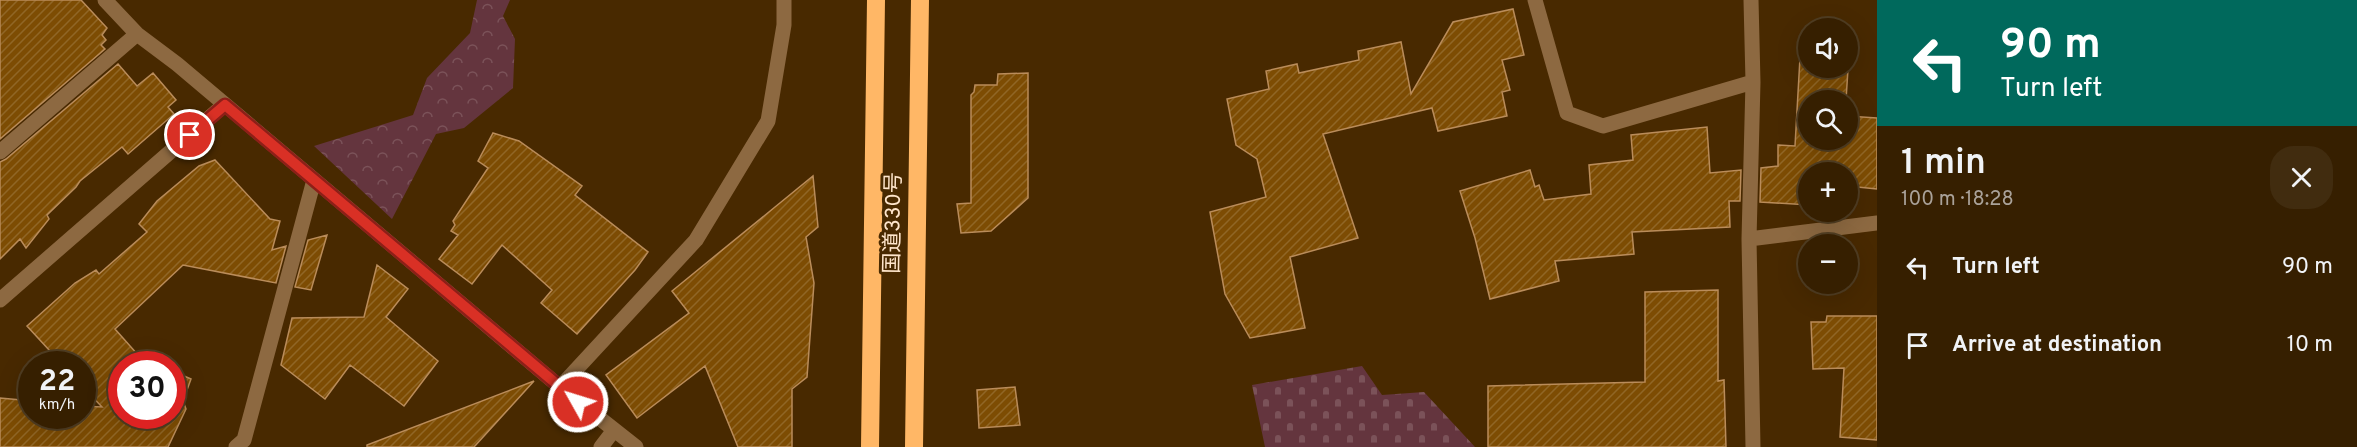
<!DOCTYPE html>
<html lang="en">
<head>
<meta charset="utf-8">
<style>
	:root { --surface:#361f00; --page:#412c0f; --text:#f1f3f6; --muted:#aaa299; --line:#503d22 }
	body { margin:0; font-family:Overpass,"Noto Sans JP",sans-serif; background:var(--page); color:var(--text); height:100vh; display:flex; flex-direction:column; font-size:22px; white-space:nowrap }
	* { box-sizing:border-box; margin:0 }
	p { font-size:20px; color:var(--muted) }
	.icon { flex:none; width:33px; height:33px; fill:none; stroke:currentColor; stroke-width:2; stroke-linecap:round; stroke-linejoin:round }
	.map { position:relative; flex:1; overflow:hidden }
	.details { display:flex; flex-direction:column; background:var(--surface); width:480px }
	.details>* { flex:none }
	.banner { background:#00695c; color:#fff; overflow:hidden }
	.controls { position:absolute; left:1798px; top:18px; display:grid; gap:12px }
	.controls a { display:grid; place-items:center; width:60px; height:60px; border-radius:50%; background:var(--surface); box-shadow:0 6px 24px #0002,0 0 0 2px var(--line); font-size:30px }
	.speed { position:absolute; left:18px; top:351px; display:flex; gap:12px; font-size:30px; font-weight:700; text-align:center }
	.speed>* { display:grid; place-content:center; width:78px; height:78px; border-radius:50%; background:var(--surface); box-shadow:0 6px 24px #0002,0 0 0 2px var(--line); line-height:1 }
	.speed small { font-size:15px; font-weight:400 }
	.speed .limit { border:9px solid #d22; background:#fff; color:#111 }
	.pin { position:absolute; display:grid; place-items:center; width:51px; height:51px; color:#fff; margin:-26px; border:3px solid #fff; border-radius:50%; box-shadow:0 2px 6px #0007 }
	.me { position:absolute; width:66px; margin:-33px; rotate:309deg; stroke-linejoin:round; filter:drop-shadow(0 0 4px #0008) }
	.turn { display:flex; align-items:center; gap:21px; height:126px; padding:0 24px; font-size:27px }
	.turn .icon { width:78px; height:78px; stroke-width:2.5 }
	.turn b { display:block; font-size:42px; line-height:51px }
	.round { display:grid; place-items:center; flex:none; width:63px; height:63px; border-radius:24px; background:var(--page) }
	.headline { display:flex; align-items:center; justify-content:space-between; height:102px; padding:0 24px }
	h1 { font-size:36px; font-weight:600; line-height:45px }
	ul { padding:0; list-style:none }
	li { display:flex; align-items:center; gap:18px; height:78px; padding:0 24px }
	li div { flex:1 }
	li b { display:block; font-size:22px }
	li em { font-style:normal }
	main { display:flex; flex:1; min-height:0 }
	.map>svg:first-child { display:block }
</style>
</head>
<body>
<main>
<div class="map">
<svg width="1877" height="447" viewBox="0 0 1877 447">
	<defs>
		<pattern id="forest-crowns" width="20" height="18" patternUnits="userSpaceOnUse" patternTransform="scale(1.5)"><rect width="20" height="18" fill="#64353e"/><path d="M2 6a3 3 0 1 1 6 0M12 15a3 3 0 1 1 6 0" fill="none" stroke="#7b5259"/></pattern>
		<pattern id="cemetery-stones" width="16" height="16" patternUnits="userSpaceOnUse" patternTransform="scale(1.5)"><rect width="16" height="16" fill="#64353e"/><path d="M2 7V4a2 2 0 0 1 4 0v3zM10 15v-3a2 2 0 0 1 4 0v3z" fill="#7b5259"/></pattern>
		<pattern id="building-hatch" width="6" height="6" patternUnits="userSpaceOnUse" patternTransform="scale(1.5)"><rect width="6" height="6" fill="#7d4c03"/><path d="M-1 1l2-2M0 6l6-6M5 7l2-2" fill="none" stroke="#906626"/></pattern>
	</defs>
	<rect width="100%" height="100%" fill="#482900"/>
	<path fill="url(#forest-crowns)" d="M 477,0 L 510,0 L 503,16 L 515,39 L 513,88 L 464,128 L 436,134 L 392,219 L 314,146 L 413,115 L 427,78 L 470,33 Z"/>
	<path fill="url(#cemetery-stones)" d="M 1362,366 L 1382,395 L 1424,392 L 1475,447 L 1265,447 L 1252,385 Z"/>
	<path fill="url(#building-hatch)" stroke="#ba8c5a" stroke-width="1.5" d="M 0,0 L 81,0 L 107,28 L 102,35 L 106,40 L 101,45 L 105,49 L 0,139 Z
		M 1513,9 L 1524,55 L 1502,60 L 1510,90 L 1502,92 L 1507,116 L 1438,131 L 1432,108 L 1323,134 L 1358,238 L 1290,257 L 1305,328 L 1250,338 L 1225,294 L 1210,212 L 1266,197 L 1257,159 L 1236,145 L 1227,99 L 1269,89 L 1266,71 L 1297,64 L 1299,73 L 1359,60 L 1358,51 L 1401,42 L 1411,94 L 1453,22 Z
		M 1848,38 L 1850,38 L 1846,100 L 1809,100 L 1809,140 L 1848,140 L 1848,116 L 1877,118 L 1877,189 L 1848,186 L 1848,172 L 1809,172 L 1809,205 L 1760,202 L 1761,168 L 1778,166 L 1778,145 L 1795,146 L 1801,40 L 1809,40 L 1809,68 L 1848,68 Z
		M 118,64 L 137,86 L 153,73 L 176,100 L 168,107 L 174,114 L 128,154 L 122,147 L 80,181 L 76,187 L 47,215 L 49,219 L 26,248 L 20,239 L 0,259 L 0,162 L 6,159 Z
		M 1028,73 L 1028,198 L 991,231 L 961,233 L 957,204 L 971,203 L 971,95 L 974,92 L 975,85 L 997,85 L 998,74 Z
		M 1707,127 L 1710,173 L 1741,170 L 1740,201 L 1729,201 L 1730,227 L 1632,232 L 1634,254 L 1555,261 L 1559,281 L 1490,299 L 1475,238 L 1460,191 L 1530,170 L 1535,187 L 1539,185 L 1544,200 L 1591,194 L 1589,165 L 1633,160 L 1631,135 Z
		M 493,133 L 519,141 L 582,186 L 575,195 L 648,252 L 635,270 L 577,334 L 541,303 L 552,290 L 502,245 L 472,284 L 439,259 L 458,235 L 451,231 L 455,225 L 453,221 L 488,168 L 478,161 Z
		M 215,160 L 270,219 L 280,221 L 272,250 L 286,246 L 276,283 L 183,265 L 115,329 L 138,355 L 159,364 L 122,364 L 122,416 L 172,416 L 172,371 L 191,379 L 183,401 L 186,409 L 168,447 L 0,447 L 0,398 L 32,401 L 32,416 L 82,416 L 82,406 L 102,407 L 82,386 L 82,364 L 62,364 L 27,326 L 75,283 L 96,270 L 99,274 L 147,232 L 139,224 L 157,201 L 199,166 Z
		M 813,176 L 818,227 L 806,237 L 814,283 L 807,377 L 792,389 L 792,447 L 738,447 L 705,366 L 637,418 L 606,375 L 689,313 L 672,291 Z
		M 327,235 L 311,290 L 295,287 L 308,240 Z
		M 377,265 L 408,289 L 386,317 L 438,361 L 404,406 L 350,365 L 325,399 L 281,365 L 292,318 L 364,317 Z
		M 1718,290 L 1718,381 L 1724,380 L 1726,447 L 1488,447 L 1488,386 L 1645,382 L 1645,292 Z
		M 1827,316 L 1877,316 L 1877,440 L 1840,437 L 1844,368 L 1813,369 L 1811,322 L 1826,322 Z
		M 534,381 L 474,447 L 367,447 L 367,445 Z
		M 1015,387 L 1020,425 L 979,428 L 977,390 Z"/>
	<g fill="none" stroke-linecap="round" stroke-linejoin="round">
		<path stroke="#8d6941" stroke-width="15" d="M 105,0 L 137,34 L 177,64 L 560,387 L 636,447
			M 1535,0 L 1567,113 L 1603,126 L 1753,82
			M 1751,0 L 1753,82 L 1749,239 L 1753,447
			M 0,152 L 137,34
			M 1749,239 L 1877,223
			M 0,300 L 224,105
			M 560,387 L 696,240 L 768,121 L 784,25 L 784,0
			M 236,447 L 244,440 L 314,180
			M 601,447 L 614,430"/>
		<path stroke="#ffb766" stroke-width="18" d="M 870,447 L 876,0
			M 914,447 L 920,0"/>
	</g>
	<g fill="none" stroke-linecap="round" stroke-linejoin="round">
		<defs>
			<path id="route" d="M 190,135 L 225,105 L 578,402"/>
		</defs>
		<use href="#route" stroke="#8d1f18" stroke-width="15"/>
		<use href="#route" stroke="#d93025" stroke-width="10"/>
	</g>
	<g text-anchor="middle" dominant-baseline="central" stroke-width="6" stroke-linejoin="round" paint-order="stroke">
		<g font-size="21" fill="#fee5cb" stroke="#482900">
			<text transform="translate(894 223) rotate(-89)">国道330号</text>
		</g>
	</g>
</svg>
<div class="controls">
<a><svg class="icon" aria-label="sound" viewBox="0 0 24 24"><path d="M4 9h4l5-4v14l-5-4H4zM17 9q2 3 0 6"/></svg></a>
<a><svg class="icon" aria-label="search" viewBox="0 0 24 24"><circle cx="10" cy="10" r="6"/><path d="M15 15l6 6"/></svg></a>
<a>+</a>
<a>−</a>
</div>
<div class="speed"><div>22<small>km/h</small></div><div class="limit">30</div></div>
<div class="pin" style="left:190px;top:135px;background:#d93025"><svg class="icon" aria-label="arrive" viewBox="0 0 24 24"><path d="M6 21V4h12l-3 4 3 4H6"/></svg></div>
<svg class="me" style="left:578px;top:402px" viewBox="-20 -20 40 40"><circle r="17" fill="#d93025" stroke="#fff" stroke-width="3"/><path d="M0-11L8 9 0 5-8 9z" fill="#fff"/></svg>
</div>
<section class="details">
<div class="banner">
<div class="turn"><svg class="icon" aria-label="left" viewBox="0 0 24 24"><path d="M17 20v-9H6M10 6l-5 5 5 5"/></svg><div><b>90 m</b>Turn left</div></div>
</div>
<div class="headline"><div><h1>1 min</h1><p>100 m · 18:28</p></div><a class="round"><svg class="icon" aria-label="close" viewBox="0 0 24 24"><path d="M6 6l12 12M18 6L6 18"/></svg></a></div>
<ul>
<li><svg class="icon" aria-label="left" viewBox="0 0 24 24"><path d="M17 20v-9H6M10 6l-5 5 5 5"/></svg><div><b>Turn left</b></div><em>90 m</em></li>
<li><svg class="icon" aria-label="arrive" viewBox="0 0 24 24"><path d="M6 21V4h12l-3 4 3 4H6"/></svg><div><b>Arrive at destination</b></div><em>10 m</em></li>
</ul>
</section>
</main>
</body>
</html>
